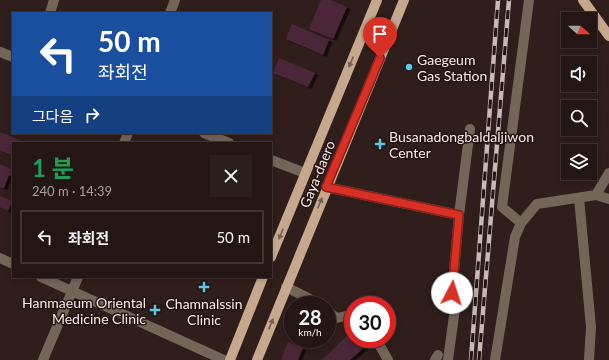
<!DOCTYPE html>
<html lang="ko">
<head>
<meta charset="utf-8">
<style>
	:root { --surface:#231614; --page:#2b1f1d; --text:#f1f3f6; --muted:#a39fa0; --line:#403534 }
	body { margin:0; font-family:Lato,"Noto Sans KR",sans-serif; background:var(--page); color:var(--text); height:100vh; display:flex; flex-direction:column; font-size:15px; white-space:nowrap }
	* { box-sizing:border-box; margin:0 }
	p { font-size:13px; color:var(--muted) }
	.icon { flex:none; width:22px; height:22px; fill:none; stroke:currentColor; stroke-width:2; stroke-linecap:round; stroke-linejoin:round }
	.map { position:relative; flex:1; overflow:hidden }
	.panel { position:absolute; left:12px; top:142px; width:260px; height:136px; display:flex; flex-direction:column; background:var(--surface); border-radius:0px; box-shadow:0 2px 6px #0003,0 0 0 1px var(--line) }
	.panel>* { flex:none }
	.top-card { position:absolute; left:12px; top:12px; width:260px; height:122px; border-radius:0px; box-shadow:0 2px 6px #0003,0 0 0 1px var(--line); background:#1a4fa0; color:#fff; overflow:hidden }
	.needle { width:26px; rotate:111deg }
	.controls { position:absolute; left:561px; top:12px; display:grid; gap:8px }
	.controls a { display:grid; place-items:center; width:36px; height:36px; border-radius:0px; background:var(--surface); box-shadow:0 2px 6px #0003,0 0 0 1px var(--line); font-size:20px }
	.speed { position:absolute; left:284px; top:296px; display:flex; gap:8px; font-size:20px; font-weight:700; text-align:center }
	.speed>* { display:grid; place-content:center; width:52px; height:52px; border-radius:50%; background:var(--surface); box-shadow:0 2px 6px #0003,0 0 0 1px var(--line); line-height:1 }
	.speed small { font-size:10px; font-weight:400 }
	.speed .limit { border:6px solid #d22; background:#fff; color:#111 }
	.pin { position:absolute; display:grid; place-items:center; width:34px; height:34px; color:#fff; margin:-41px -17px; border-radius:50% 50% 50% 0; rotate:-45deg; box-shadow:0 0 4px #0007 }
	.pin .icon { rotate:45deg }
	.me { position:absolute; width:44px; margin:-22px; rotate:5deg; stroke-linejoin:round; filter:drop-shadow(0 0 3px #0008) }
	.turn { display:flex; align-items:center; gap:14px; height:84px; padding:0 20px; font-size:18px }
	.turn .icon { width:52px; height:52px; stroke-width:2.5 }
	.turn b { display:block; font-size:28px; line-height:34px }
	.then { display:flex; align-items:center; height:38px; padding:0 20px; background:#0003; gap:8px; font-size:15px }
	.round { display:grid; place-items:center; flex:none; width:42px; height:42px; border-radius:0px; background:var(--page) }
	.headline { display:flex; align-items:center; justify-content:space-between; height:68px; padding:0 20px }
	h1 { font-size:24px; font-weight:700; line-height:30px; color:#1e9e55 }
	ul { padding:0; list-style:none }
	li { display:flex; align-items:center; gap:12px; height:54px; margin:0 8px 6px; padding:0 12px; border:2px solid var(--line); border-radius:0px }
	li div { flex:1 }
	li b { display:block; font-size:15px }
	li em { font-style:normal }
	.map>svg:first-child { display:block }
</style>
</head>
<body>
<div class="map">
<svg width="609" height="360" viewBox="0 0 609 360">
	<defs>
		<filter id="shadow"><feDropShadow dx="3.5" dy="2" stdDeviation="0" flood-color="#0009"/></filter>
	</defs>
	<rect width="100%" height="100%" fill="#2f1e1b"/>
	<path fill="#4c2837" filter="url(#shadow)" d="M 321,0 L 330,0 L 347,7 L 333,39 L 309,29 Z
		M 292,24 L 329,40 L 323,55 L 286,39 Z
		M 279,58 L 315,73 L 308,87 L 273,73 Z
		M 0,132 L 22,141 L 21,143 L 13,143 L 13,156 L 0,150 Z
		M 0,164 L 13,170 L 13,177 L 9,175 L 4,188 L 0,187 Z
		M 0,196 L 12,201 L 8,211 L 0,207 Z
		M 353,330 L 353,339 L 365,339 L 369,343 L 350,360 L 322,360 Z
		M 288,342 L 303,348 L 298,360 L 281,360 Z"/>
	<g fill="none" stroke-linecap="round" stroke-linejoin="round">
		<path stroke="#746559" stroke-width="10" d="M 50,13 L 54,0
			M 170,13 L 175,0
			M 0,52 L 13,57
			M 204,133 L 229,143
			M 124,143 L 128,133
			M 271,160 L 305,173
			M 326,187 L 459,215
			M 596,195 L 609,199
			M 579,198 L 591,327 L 589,360
			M 521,223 L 502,207 L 529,0
			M 0,258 L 13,264
			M 41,277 L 224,360
			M 286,287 L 308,298 L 319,305
			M 327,311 L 337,318 L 350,315 L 353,315
			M 376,339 L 388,360
			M 43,360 L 78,277
			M 435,360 L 438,355
			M 448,360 L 456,301 L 452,293 L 459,215 L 470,129
			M 495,360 L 515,237 L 521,223 L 537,204 L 596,195 L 609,173"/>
		<path stroke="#c6a88e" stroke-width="10" d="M 583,0 L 609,36
			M 271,257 L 377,0
			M 230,360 L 263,277
			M 257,360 L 404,0"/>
		<defs>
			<path id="rail" d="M 471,360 L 498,0
				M 479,360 L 509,0"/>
		</defs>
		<use href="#rail" stroke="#c6b9b7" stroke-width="4.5"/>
		<use href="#rail" stroke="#251412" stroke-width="3" stroke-dasharray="9" stroke-linecap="butt"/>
	</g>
	<defs><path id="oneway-solid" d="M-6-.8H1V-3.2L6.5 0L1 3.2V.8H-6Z"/></defs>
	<g fill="#765e50">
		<use href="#oneway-solid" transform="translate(351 62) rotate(113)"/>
		<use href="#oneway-solid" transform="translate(320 203) rotate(-68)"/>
		<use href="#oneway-solid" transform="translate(281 234) rotate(112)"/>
		<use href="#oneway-solid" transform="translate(271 324) rotate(-68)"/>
	</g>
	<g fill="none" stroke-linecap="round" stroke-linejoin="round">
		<defs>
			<path id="route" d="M 380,58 L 326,187 L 459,215 L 452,293"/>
		</defs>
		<use href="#route" stroke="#8d1f18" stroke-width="10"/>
		<use href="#route" stroke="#d93025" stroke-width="7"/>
	</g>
	<g fill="#5ac8e6" stroke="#251412" stroke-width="1.5">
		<circle cx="409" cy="67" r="4"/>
		<path d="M378 138h4v4h4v4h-4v4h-4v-4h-4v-4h4z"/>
		<path d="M202 281h4v4h4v4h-4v4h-4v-4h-4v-4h4z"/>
		<path d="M153 304h4v4h4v4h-4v4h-4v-4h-4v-4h4z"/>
	</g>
	<g text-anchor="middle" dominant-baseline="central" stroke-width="3" stroke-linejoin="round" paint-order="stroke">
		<g font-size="14" fill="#f7ebe9" stroke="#251412" text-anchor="start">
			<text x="417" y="59">Gaegeum<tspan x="417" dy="16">Gas Station</tspan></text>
			<text x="389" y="136">Busanadongbaldaljiwon<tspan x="389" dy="16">Center</tspan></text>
			<text x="146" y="302" text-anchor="end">Hanmaeum Oriental<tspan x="146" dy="16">Medicine Clinic</tspan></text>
			<text x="204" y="303" text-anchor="middle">Chamnalssin<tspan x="204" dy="16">Clinic</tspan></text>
		</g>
		<g font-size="14" fill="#f7ebe9" stroke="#251412">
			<text transform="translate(317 174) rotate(-68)">Gaya-daero</text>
		</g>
	</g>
</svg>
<div class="controls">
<a><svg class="needle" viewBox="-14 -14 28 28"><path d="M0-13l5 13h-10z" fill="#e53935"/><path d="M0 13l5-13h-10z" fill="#a39fa0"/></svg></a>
<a><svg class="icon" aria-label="sound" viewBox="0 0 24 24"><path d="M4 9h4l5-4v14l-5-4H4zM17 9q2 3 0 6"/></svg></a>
<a><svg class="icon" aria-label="search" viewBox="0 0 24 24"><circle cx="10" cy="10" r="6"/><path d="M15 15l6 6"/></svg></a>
<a><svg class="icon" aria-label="layers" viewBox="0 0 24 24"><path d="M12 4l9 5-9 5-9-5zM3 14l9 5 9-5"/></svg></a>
</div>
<div class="speed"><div>28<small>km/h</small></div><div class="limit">30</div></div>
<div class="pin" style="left:380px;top:58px;background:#d93025"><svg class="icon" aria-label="arrive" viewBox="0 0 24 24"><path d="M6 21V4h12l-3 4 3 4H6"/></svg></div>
<svg class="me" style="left:452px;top:293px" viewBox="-20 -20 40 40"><circle r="19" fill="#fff"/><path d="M0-13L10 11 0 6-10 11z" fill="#d93025"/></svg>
<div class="top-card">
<div class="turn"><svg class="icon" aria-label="left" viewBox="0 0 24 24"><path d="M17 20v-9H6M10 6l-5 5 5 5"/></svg><div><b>50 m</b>좌회전</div></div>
<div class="then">그다음<svg class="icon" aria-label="right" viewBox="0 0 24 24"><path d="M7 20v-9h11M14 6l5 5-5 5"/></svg></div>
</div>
<section class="panel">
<div class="headline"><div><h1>1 분</h1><p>240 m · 14:39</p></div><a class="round"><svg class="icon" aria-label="close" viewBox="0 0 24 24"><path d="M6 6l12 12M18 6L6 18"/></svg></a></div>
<ul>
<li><svg class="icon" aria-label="left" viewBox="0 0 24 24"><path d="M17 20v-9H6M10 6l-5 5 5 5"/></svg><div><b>좌회전</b></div><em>50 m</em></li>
</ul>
</section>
</div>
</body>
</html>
